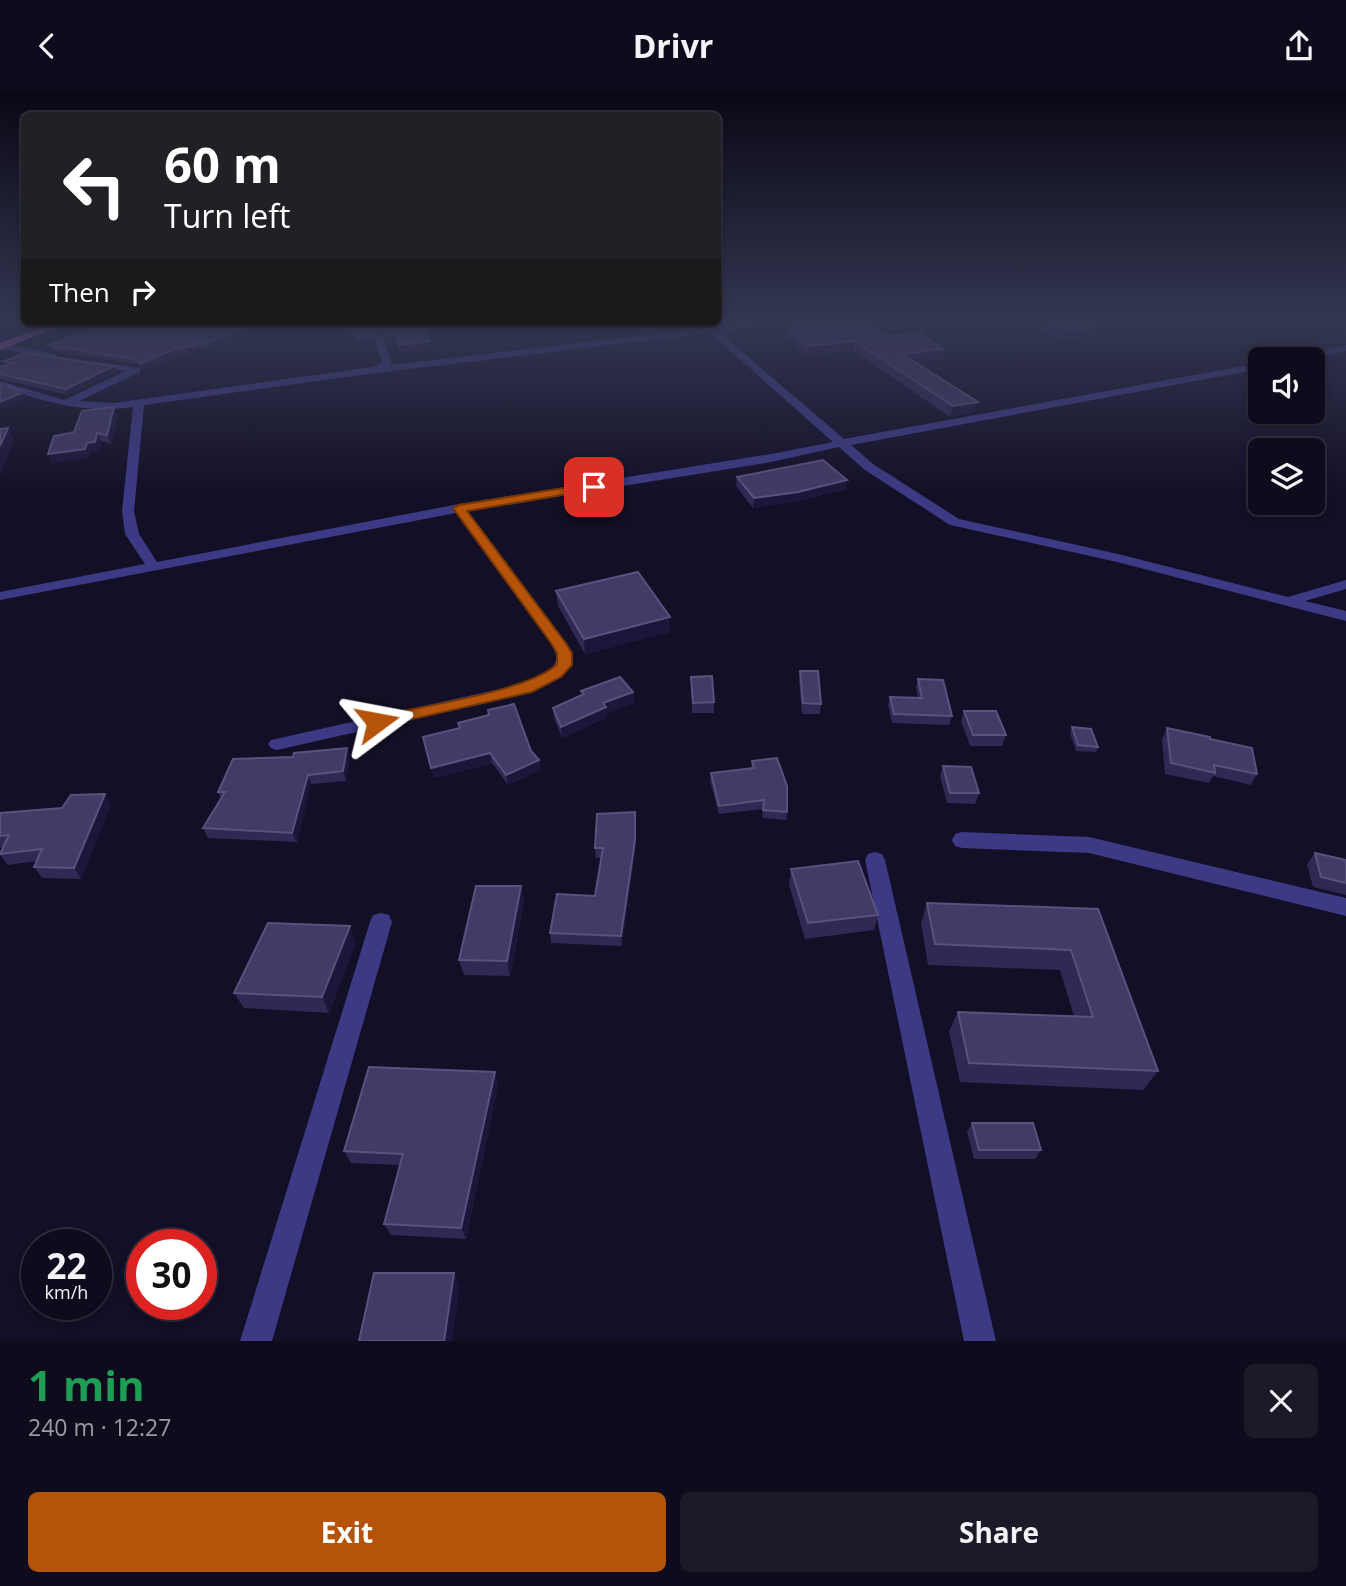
<!DOCTYPE html>
<html lang="en">
<head>
<meta charset="utf-8">
<style>
	:root { --surface:#0e0b1c; --page:#1c1929; --text:#f1f3f6; --muted:#9b9ba3; --line:#2e2b3b; --accent:#b45309 }
	body { margin:0; font-family:"Open Sans",sans-serif; background:var(--page); color:var(--text); height:100vh; display:flex; flex-direction:column; font-size:26px; white-space:nowrap }
	* { box-sizing:border-box; margin:0 }
	p { font-size:23px; color:var(--muted) }
	.icon { flex:none; width:38px; height:38px; fill:none; stroke:currentColor; stroke-width:2; stroke-linecap:round; stroke-linejoin:round }
	.map { position:relative; height:1250px; overflow:hidden }
	.panel { display:flex; flex-direction:column; background:var(--surface); flex:1 }
	.panel>* { flex:none }
	.top-card { position:absolute; left:21px; top:21px; width:700px; height:214px; border-radius:10px; box-shadow:0 4px 10px #0003,0 0 0 2px var(--line); background:#202124; color:#fff; overflow:hidden }
	.buttons { position:absolute; left:1248px; top:256px; display:grid; gap:14px }
	.buttons a { display:grid; place-items:center; width:77px; height:77px; border-radius:10px; background:var(--surface); box-shadow:0 4px 10px #0003,0 0 0 2px var(--line); font-size:35px }
	.speed { position:absolute; left:21px; top:1138px; display:flex; gap:14px; font-size:35px; font-weight:700; text-align:center }
	.speed>* { display:grid; place-content:center; width:91px; height:91px; border-radius:50%; background:var(--surface); box-shadow:0 4px 10px #0003,0 0 0 2px var(--line); line-height:1 }
	.speed small { font-size:18px; font-weight:400 }
	.speed .limit { border:10px solid #d22; background:#fff; color:#111 }
	.pin { position:absolute; display:grid; place-items:center; width:60px; height:60px; color:#fff; margin:-30px; border-radius:14px; box-shadow:0 4px 10px #0006 }
	.me { position:absolute; width:77px; margin:-38px; rotate:77deg; stroke-linejoin:round; filter:drop-shadow(0 0 5px #0008) }
	.turn { display:flex; align-items:center; gap:24px; height:147px; padding:0 28px; font-size:32px }
	.turn .icon { width:91px; height:91px; stroke-width:2.5 }
	.turn b { display:block; font-size:49px; line-height:60px }
	.then { display:flex; align-items:center; height:66px; padding:0 28px; background:#0003; gap:14px; font-size:26px }
	.round { display:grid; place-items:center; flex:none; width:74px; height:74px; border-radius:10px; background:var(--page) }
	.headline { display:flex; align-items:center; justify-content:space-between; height:119px; padding:0 28px }
	h1 { font-size:42px; font-weight:700; line-height:52px; color:#1e9e55 }
	.cta { display:flex; gap:14px; margin-top:auto; padding:14px 28px }
	.cta a { flex:1; height:80px; border-radius:10px; background:var(--accent); color:#fff; font-size:28px; font-weight:700; line-height:80px; text-align:center }
	.cta a+a { background:var(--page); color:var(--text) }
	header { display:flex; justify-content:space-between; align-items:center; height:91px; padding:0 28px; background:var(--surface); font-size:32px; font-weight:700 }
	.map>svg:first-child { display:block }
</style>
</head>
<body>
<header><svg class="icon" aria-label="back" viewBox="0 0 24 24"><path d="M15 5l-7 7 7 7"/></svg>Drivr<svg class="icon" aria-label="share" viewBox="0 0 24 24"><path d="M12 15V3M7 8l5-5 5 5M5 13v7h14v-7"/></svg></header>
<div class="map">
<svg width="1346" height="1250" viewBox="0 0 1346 1250">
	<rect width="100%" height="100%" fill="#130f26"/>
	<g fill="none" stroke-linecap="round" stroke-linejoin="round">
		<path fill="#3d3a85" fill-rule="evenodd" d="M 774,229 L 798,229 L 719,241 L 844,348 L 1260,272 L 1260,278 L 851,354 L 873,373 L 959,428 L 1118,463 L 1288,506 L 1346,489 L 1346,498 L 1305,510 L 1346,520 L 1346,530 L 1117,471 L 950,434 L 865,379 L 839,356 L 771,371 L 468,420 L 573,562 C 571,586 552,591 533,601 L 277,659 L 271,657 L 268,653 L 271,649 L 522,593 C 542,583 567,578 551,552 L 456,422 L 0,509 L 0,501 L 145,473 L 125,443 L 122,420 L 133,316 C 82,323 48,311 0,296 L 0,290 L 64,309 L 126,280 L 89,274 L 89,270 L 140,277 L 140,281 L 79,310 L 114,312 L 373,276 L 382,271 L 369,231 L 377,231 L 392,272 L 390,274 L 705,237 L 699,231 L 708,231 L 714,236 ZM 710,242 L 833,351 L 771,363 L 459,413 L 157,471 L 139,443 L 134,420 L 144,314 L 376,282 Z
			M 1339,229 L 1346,229 L 1346,233 L 1340,231 Z
			M 3,252 L 54,263 L 59,266 L 54,269 L 0,257 L 0,253 Z
			M 1346,254 L 1346,260 L 1309,268 L 1290,268 Z
			M 962,741 L 1089,746 L 1346,807 L 1346,825 L 1089,762 L 962,757 L 955,755 L 952,749 L 955,743 Z
			M 875,761 L 882,763 L 885,769 L 996,1250 L 964,1250 L 865,769 L 868,763 Z
			M 381,822 L 389,824 L 392,831 L 272,1250 L 240,1250 L 370,831 L 373,824 Z"/>
		<path fill="#e055d1" fill-rule="evenodd" d="M 57,231 L 71,231 L 0,259 L 0,252 Z"/>
	</g>
	<path fill="#312854" d="M 1019,229 L 1084,229 L 1096,245 L 1062,250 Z
		M 111,231 L 266,231 L 206,258 L 201,257 L 188,263 L 181,262 L 143,279 L 140,274 L 51,259 L 49,254 Z
		M 346,231 L 368,231 L 373,252 L 360,254 Z
		M 378,231 L 421,231 L 430,250 L 432,258 L 401,261 L 396,249 L 387,251 Z
		M 788,237 L 890,245 L 943,258 L 941,268 L 915,271 L 975,321 L 950,326 L 853,259 L 807,264 L 787,246 Z
		M 4,270 L 114,275 L 117,281 L 68,304 L 0,288 L 0,276 L 6,274 Z
		M 114,316 L 118,325 L 111,353 L 101,350 L 99,359 L 91,360 L 89,366 L 52,372 L 48,363 L 74,341 Z
		M 737,386 L 846,398 L 797,410 L 753,417 L 736,395 Z
		M 556,500 L 670,541 L 585,563 L 558,515 Z
		M 800,580 L 821,613 L 820,623 L 802,623 L 799,590 Z
		M 691,586 L 714,611 L 714,622 L 692,622 Z
		M 918,588 L 952,625 L 949,634 L 892,632 L 888,614 L 890,606 L 918,607 L 916,596 Z
		M 581,600 L 633,601 L 634,612 L 607,622 L 607,626 L 562,647 L 554,627 L 553,617 L 582,604 Z
		M 488,619 L 531,660 L 539,669 L 540,679 L 508,694 L 492,672 L 434,687 L 423,646 L 459,637 L 489,625 Z
		M 964,620 L 1006,644 L 1002,655 L 970,655 L 961,630 Z
		M 1072,636 L 1098,656 L 1096,661 L 1076,660 L 1070,642 Z
		M 1167,637 L 1210,648 L 1257,683 L 1251,694 L 1213,685 L 1209,692 L 1165,683 L 1162,648 Z
		M 347,657 L 350,666 L 346,690 L 311,693 L 297,751 L 208,747 L 203,737 L 221,707 L 218,701 L 293,666 Z
		M 752,670 L 787,721 L 786,729 L 762,727 L 763,718 L 719,723 L 710,690 L 711,682 L 751,677 Z
		M 943,675 L 979,702 L 975,713 L 947,712 L 940,685 Z
		M 111,714 L 81,788 L 42,787 L 34,776 L 37,770 L 8,774 L 0,764 L 3,756 L 0,757 L 0,722 Z
		M 635,731 L 635,759 L 622,855 L 551,852 L 550,842 L 595,805 L 601,767 L 596,767 L 595,757 Z
		M 1315,762 L 1346,769 L 1346,804 L 1313,796 L 1307,773 Z
		M 791,778 L 878,824 L 874,839 L 805,848 L 789,794 Z
		M 521,795 L 524,811 L 510,885 L 464,884 L 459,869 Z
		M 927,812 L 1098,818 L 1158,980 L 1143,999 L 960,991 L 949,940 L 958,921 L 1074,925 L 1060,879 L 928,874 L 921,832 Z
		M 356,851 L 329,922 L 244,917 L 234,902 Z
		M 498,994 L 466,1148 L 391,1144 L 384,1133 L 400,1074 L 351,1072 L 344,1060 Z
		M 972,1032 L 1041,1059 L 1035,1068 L 974,1068 L 967,1041 Z"/>
	<path fill="#1d163a" d="M 253,231 L 266,231 L 206,258 L 205,253 Z
		M 1099,235 L 1096,245 L 1062,250 L 1064,241 Z
		M 395,242 L 396,249 L 387,251 L 385,243 Z
		M 372,245 L 373,252 L 360,254 L 358,247 Z
		M 430,250 L 432,258 L 401,261 L 399,254 Z
		M 854,250 L 853,259 L 807,264 L 808,255 Z
		M 199,252 L 201,257 L 188,263 L 186,257 Z
		M 179,256 L 181,262 L 143,279 L 140,273 Z
		M 943,258 L 941,268 L 900,273 L 902,263 Z
		M 114,275 L 117,281 L 68,304 L 66,298 Z
		M 24,301 L 27,307 L 0,318 L 0,311 Z
		M 978,311 L 975,321 L 950,326 L 953,315 Z
		M 114,316 L 118,325 L 111,353 L 107,344 Z
		M 8,337 L 14,349 L 0,385 L 0,355 Z
		M 97,342 L 101,350 L 99,359 L 91,360 L 89,366 L 52,372 L 48,363 L 87,352 Z
		M 847,389 L 846,398 L 797,410 L 753,417 L 754,407 Z
		M 670,526 L 670,541 L 585,563 L 584,548 Z
		M 633,601 L 634,612 L 607,622 L 607,626 L 562,647 L 561,636 L 603,612 Z
		M 347,657 L 350,666 L 346,690 L 343,680 Z
		M 490,662 L 492,672 L 434,687 L 431,677 Z
		M 539,669 L 540,679 L 508,694 L 506,684 Z
		M 308,684 L 311,693 L 297,751 L 292,742 Z
		M 105,703 L 111,714 L 81,788 L 74,777 Z
		M 635,721 L 635,759 L 622,855 L 621,845 Z
		M 521,795 L 524,811 L 510,885 L 507,870 Z
		M 350,835 L 356,851 L 329,922 L 322,906 Z
		M 495,981 L 498,994 L 466,1148 L 461,1137 Z
		M 454,1182 L 460,1194 L 452,1250 L 444,1250 Z"/>
	<path fill="#433a66" stroke="#5a527e" stroke-width="2" d="M 848,229 L 863,229 L 890,245 L 920,242 L 943,258 L 902,263 L 978,311 L 953,315 L 854,250 L 808,255 L 788,237 Z
		M 1039,229 L 1084,229 L 1099,235 L 1064,241 Z
		M 111,231 L 253,231 L 205,253 L 199,252 L 186,257 L 179,256 L 140,273 L 138,269 L 49,254 Z
		M 348,231 L 368,231 L 372,245 L 358,247 Z
		M 380,231 L 421,231 L 430,250 L 399,254 L 395,242 L 385,243 Z
		M 26,262 L 114,275 L 66,298 L 0,283 L 0,276 L 13,272 L 4,270 Z
		M 0,293 L 24,301 L 0,311 Z
		M 114,316 L 107,344 L 97,342 L 95,351 L 87,352 L 85,358 L 48,363 L 54,345 L 74,341 L 82,320 Z
		M 8,337 L 0,355 L 0,338 Z
		M 823,369 L 847,389 L 798,401 L 754,407 L 737,386 Z
		M 638,481 L 670,526 L 584,548 L 556,500 Z
		M 800,580 L 818,580 L 821,613 L 803,612 Z
		M 712,585 L 714,611 L 693,612 L 691,586 Z
		M 620,586 L 633,601 L 603,612 L 606,616 L 561,636 L 553,617 L 584,603 L 581,600 Z
		M 918,588 L 943,589 L 952,625 L 894,623 L 890,606 L 922,607 Z
		M 514,613 L 531,660 L 539,669 L 506,684 L 490,662 L 431,677 L 423,646 L 460,637 L 458,632 L 489,624 L 488,619 Z
		M 964,620 L 996,620 L 1006,644 L 973,644 Z
		M 1072,636 L 1091,638 L 1098,656 L 1078,654 Z
		M 1167,637 L 1210,646 L 1210,648 L 1252,657 L 1257,683 L 1214,674 L 1215,682 L 1171,672 Z
		M 347,657 L 343,680 L 308,684 L 292,742 L 203,737 L 225,701 L 218,701 L 233,668 L 293,666 L 294,662 Z
		M 777,667 L 787,695 L 787,721 L 763,719 L 764,709 L 719,715 L 711,682 L 754,677 L 752,670 Z
		M 943,675 L 971,676 L 979,702 L 950,702 Z
		M 105,703 L 74,777 L 34,776 L 42,758 L 0,763 L 9,744 L 0,745 L 0,722 L 62,717 L 71,704 Z
		M 635,721 L 635,749 L 621,845 L 550,842 L 557,803 L 595,805 L 603,757 L 595,757 L 597,723 Z
		M 1315,762 L 1346,769 L 1346,792 L 1321,786 Z
		M 858,770 L 878,824 L 808,832 L 791,778 Z
		M 476,795 L 521,795 L 507,870 L 459,869 Z
		M 927,812 L 1098,818 L 1158,980 L 969,972 L 958,921 L 1093,926 L 1071,859 L 935,853 Z
		M 268,832 L 350,835 L 322,906 L 234,902 Z
		M 369,976 L 495,981 L 461,1137 L 384,1133 L 403,1063 L 344,1060 Z
		M 972,1032 L 1033,1032 L 1041,1059 L 979,1059 Z
		M 374,1182 L 454,1182 L 444,1250 L 359,1250 Z"/>
	<linearGradient id="sky" x2="0" y2="1"><stop stop-color="#0a0815"/><stop offset="0.57" stop-color="#333752"/><stop offset="1" stop-color="#333752" stop-opacity="0"/></linearGradient>
	<rect width="1346" height="404" fill="url(#sky)"/>
	<path fill="#b45309" stroke="#753606" stroke-width="2" d="M 594,392 L 600,396 L 598,398 L 467,420 L 565,551 L 572,562 L 572,574 L 561,586 L 532,601 L 377,636 L 371,634 L 369,631 L 377,625 C 418,616 530,600 557,573 L 557,562 L 551,552 L 453,417 L 459,414 Z"/>
</svg>
<div class="buttons">
<a><svg class="icon" aria-label="sound" viewBox="0 0 24 24"><path d="M4 9h4l5-4v14l-5-4H4zM17 9q2 3 0 6"/></svg></a>
<a><svg class="icon" aria-label="layers" viewBox="0 0 24 24"><path d="M12 4l9 5-9 5-9-5zM3 14l9 5 9-5"/></svg></a>
</div>
<div class="speed"><div>22<small>km/h</small></div><div class="limit">30</div></div>
<div class="pin" style="left:594px;top:396px;background:#d93025"><svg class="icon" aria-label="arrive" viewBox="0 0 24 24"><path d="M6 21V4h12l-3 4 3 4H6"/></svg></div>
<svg class="me" style="left:377px;top:631px" viewBox="-20 -20 40 40"><path d="M0-17L14 15 0 8-14 15z" fill="#b45309" stroke="#fff" stroke-width="4"/></svg>
<div class="top-card">
<div class="turn"><svg class="icon" aria-label="left" viewBox="0 0 24 24"><path d="M17 20v-9H6M10 6l-5 5 5 5"/></svg><div><b>60 m</b>Turn left</div></div>
<div class="then">Then<svg class="icon" aria-label="right" viewBox="0 0 24 24"><path d="M7 20v-9h11M14 6l5 5-5 5"/></svg></div>
</div>
</div>
<section class="panel">
<div class="headline"><div><h1>1 min</h1><p>240 m · 12:27</p></div><a class="round"><svg class="icon" aria-label="close" viewBox="0 0 24 24"><path d="M6 6l12 12M18 6L6 18"/></svg></a></div>
<div class="cta"><a>Exit</a><a>Share</a></div>
</section>
</body>
</html>
